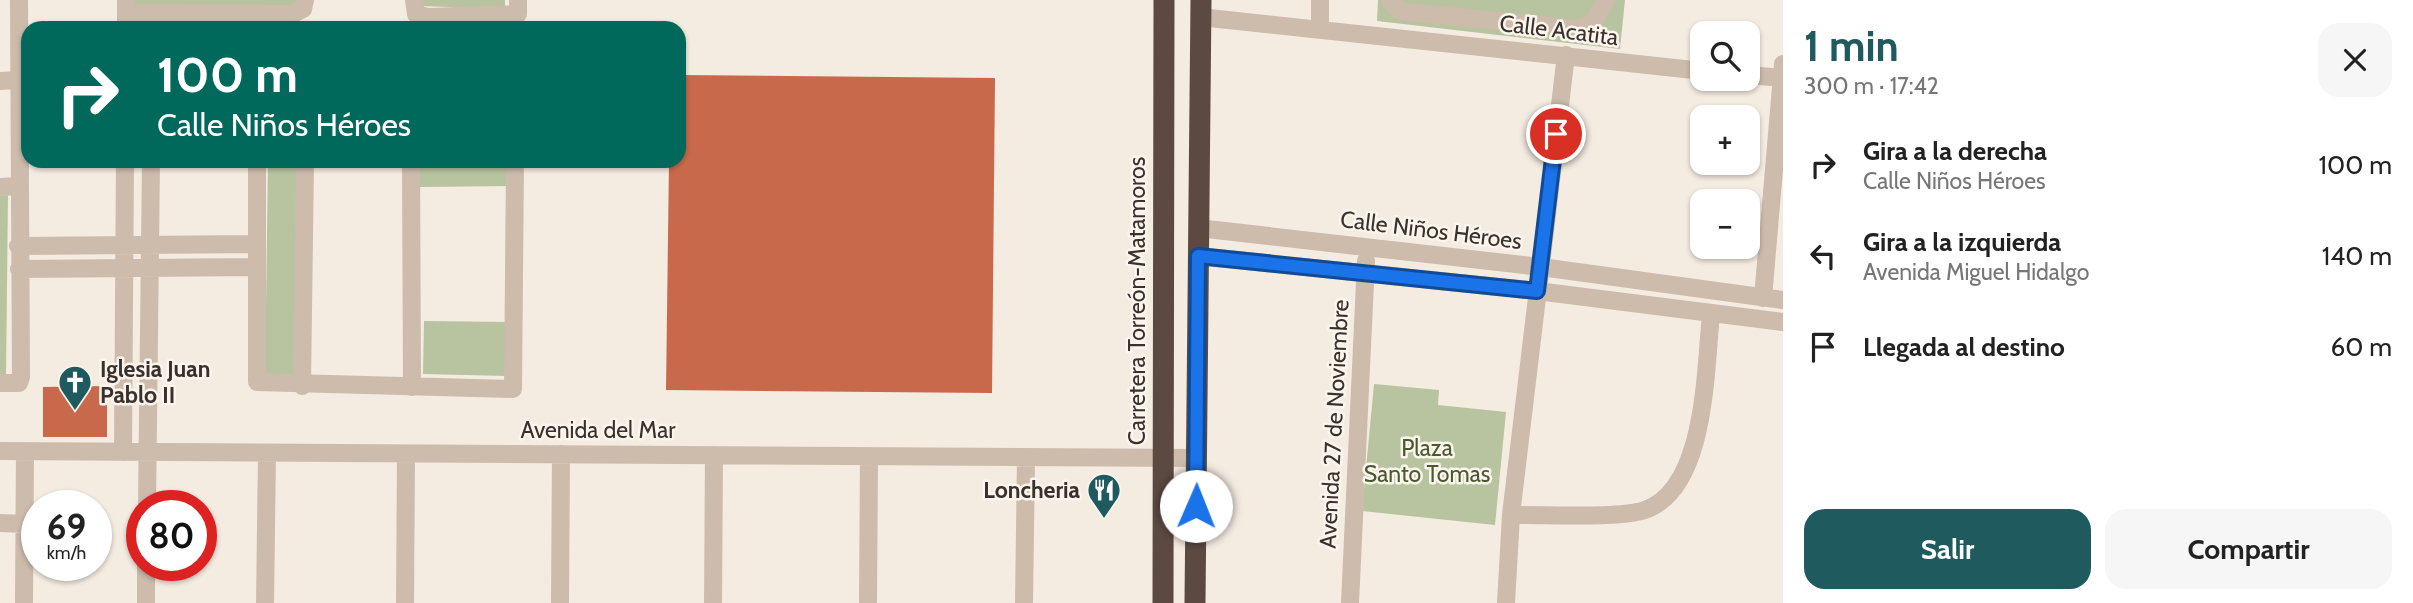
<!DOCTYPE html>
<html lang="es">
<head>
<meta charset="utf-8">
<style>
	:root { --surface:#fff; --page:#f6f6f6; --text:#222; --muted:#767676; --accent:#1f5a5e }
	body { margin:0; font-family:Cabin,sans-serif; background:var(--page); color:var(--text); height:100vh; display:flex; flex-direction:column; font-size:26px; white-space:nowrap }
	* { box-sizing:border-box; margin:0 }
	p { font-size:23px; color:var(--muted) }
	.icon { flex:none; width:38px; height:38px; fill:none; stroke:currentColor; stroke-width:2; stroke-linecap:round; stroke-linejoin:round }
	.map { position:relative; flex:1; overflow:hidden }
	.panel { display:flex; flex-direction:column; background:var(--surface); width:630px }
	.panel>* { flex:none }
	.banner { position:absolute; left:21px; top:21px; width:665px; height:147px; border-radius:21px; box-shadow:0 2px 5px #0004; background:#00695c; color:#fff; overflow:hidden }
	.controls { position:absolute; left:1690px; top:21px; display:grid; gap:14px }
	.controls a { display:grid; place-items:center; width:70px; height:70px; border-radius:14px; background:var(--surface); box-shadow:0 2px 5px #0004; font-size:35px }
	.speed { position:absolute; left:21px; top:490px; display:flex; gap:14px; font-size:35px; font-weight:700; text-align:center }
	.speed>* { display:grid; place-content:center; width:91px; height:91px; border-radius:50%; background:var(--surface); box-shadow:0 2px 5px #0004; line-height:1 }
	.speed small { font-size:18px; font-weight:400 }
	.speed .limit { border:10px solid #d22; background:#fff; color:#111 }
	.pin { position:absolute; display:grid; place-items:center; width:60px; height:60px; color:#fff; margin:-30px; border:4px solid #fff; border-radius:50%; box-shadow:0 2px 7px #0007 }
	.me { position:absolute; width:77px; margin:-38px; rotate:1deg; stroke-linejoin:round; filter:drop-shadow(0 0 5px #0008) }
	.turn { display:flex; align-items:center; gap:24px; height:147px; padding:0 21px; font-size:32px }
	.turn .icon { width:91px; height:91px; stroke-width:2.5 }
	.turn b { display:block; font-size:49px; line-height:60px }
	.round { display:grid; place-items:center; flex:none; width:74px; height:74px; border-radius:21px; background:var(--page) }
	.head { display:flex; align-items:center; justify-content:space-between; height:119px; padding:0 21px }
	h1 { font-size:42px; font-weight:700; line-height:52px; color:var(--accent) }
	.primary-button { display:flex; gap:14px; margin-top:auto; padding:14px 21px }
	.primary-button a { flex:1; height:80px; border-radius:21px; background:var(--accent); color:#fff; font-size:28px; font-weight:700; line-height:80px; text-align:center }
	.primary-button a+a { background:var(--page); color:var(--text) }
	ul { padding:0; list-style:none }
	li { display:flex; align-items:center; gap:21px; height:91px; padding:0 21px }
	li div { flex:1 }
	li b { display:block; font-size:26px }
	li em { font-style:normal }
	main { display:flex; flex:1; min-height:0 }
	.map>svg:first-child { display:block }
</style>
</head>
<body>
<main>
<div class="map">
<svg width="1783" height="603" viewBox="0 0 1783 603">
	<rect width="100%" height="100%" fill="#f4ebe1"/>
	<path fill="#b8c4a0" d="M 135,0 L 300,0 L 300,8 L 135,7 Z
		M 419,0 L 505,0 L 505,9 L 419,6 Z
		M 1378,0 L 1625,0 L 1620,49 L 1377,21 Z
		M 268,161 L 297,161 L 297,377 L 265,376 Z
		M 420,161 L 510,161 L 510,186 L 420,187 Z
		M 8,195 L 6,374 L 0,375 L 0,196 Z
		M 424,321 L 509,322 L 507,376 L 423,374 Z
		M 1374,384 L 1439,390 L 1438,405 L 1506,412 L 1495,525 L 1362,511 Z"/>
	<path fill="#c8694b" d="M 679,75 L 995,78 L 992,393 L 666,390 L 669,161 L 679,161 Z
		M 107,386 L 107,437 L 43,437 L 43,387 Z"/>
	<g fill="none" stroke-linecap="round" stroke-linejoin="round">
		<path stroke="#cdbbac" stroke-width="18" d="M 414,0 L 416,14 L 427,17 L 518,14 L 518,0
			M 1390,0 L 1399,10 L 1407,12 L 1580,29 L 1593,23 L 1606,0
			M 126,13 L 293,14 L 303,9 L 305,0
			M 1200,17 L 1703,71
			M 1320,27 L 1320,0
			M 126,28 L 126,0
			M 1748,75 L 1783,78
			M 0,81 L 18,80
			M 257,161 L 257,382 L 513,389 L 515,161
			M 411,161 L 412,387
			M 0,187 L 18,186
			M 1198,228 L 1541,267 L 1783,300
			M 18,246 L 256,244
			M 1198,256 L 1537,291 L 1783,322
			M 19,269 L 256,267
			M 1763,298 L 1783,64
			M 0,383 L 19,383 L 21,377 L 19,0
			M 302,386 L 305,161
			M 0,451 L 1196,458
			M 123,452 L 125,161
			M 147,506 L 151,161
			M 1511,515 C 1544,514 1618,519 1645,510 C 1707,488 1705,368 1711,315
			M 0,523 L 25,524
			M 24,603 L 25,452
			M 146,603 L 146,565
			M 265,603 L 267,453
			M 405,603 L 406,454
			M 560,603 L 561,454
			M 713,603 L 714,455
			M 868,603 L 869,457
			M 1024,603 L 1026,457
			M 1350,603 L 1366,261
			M 1506,603 L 1511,515 L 1566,55"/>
		<path stroke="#5c4a42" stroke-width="21" d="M 1163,603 L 1164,0
			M 1195,603 L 1201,0"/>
	</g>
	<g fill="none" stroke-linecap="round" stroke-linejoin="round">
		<defs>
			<path id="route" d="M 1196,506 L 1198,256 L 1537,291 L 1556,134"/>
		</defs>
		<use href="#route" stroke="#114b97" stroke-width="18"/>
		<use href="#route" stroke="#1a73e8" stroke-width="12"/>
	</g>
	<defs>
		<symbol id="church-pin" viewBox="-11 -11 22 30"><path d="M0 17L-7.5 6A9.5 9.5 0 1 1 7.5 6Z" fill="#1f5a5e" stroke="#fbf5ee"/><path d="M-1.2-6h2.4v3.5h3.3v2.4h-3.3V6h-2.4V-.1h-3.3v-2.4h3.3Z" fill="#fff"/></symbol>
		<symbol id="restaurant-pin" viewBox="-11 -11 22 30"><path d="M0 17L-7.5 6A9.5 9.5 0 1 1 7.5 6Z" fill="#1f5a5e" stroke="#fbf5ee"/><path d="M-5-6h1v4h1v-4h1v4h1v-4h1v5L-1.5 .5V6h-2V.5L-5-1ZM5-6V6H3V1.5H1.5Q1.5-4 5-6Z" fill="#fff"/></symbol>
	</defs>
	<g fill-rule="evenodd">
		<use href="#church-pin" x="56" y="363" width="38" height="52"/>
		<use href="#restaurant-pin" x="1085" y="471" width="38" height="52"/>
	</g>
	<g text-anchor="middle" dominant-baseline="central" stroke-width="5" stroke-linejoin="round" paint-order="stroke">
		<g font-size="23" fill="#3b302b" stroke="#fbf5ee">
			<text transform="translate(1559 30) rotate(7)">Calle Acatita</text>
			<text transform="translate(1431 230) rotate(7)">Calle Niños Héroes</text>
			<text transform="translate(1137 301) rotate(-90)">Carretera Torreón-Matamoros</text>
			<text transform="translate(1334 424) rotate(-87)">Avenida 27 de Noviembre</text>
			<text x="598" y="430">Avenida del Mar</text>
		</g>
		<g font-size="23" font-weight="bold" fill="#3b302b" stroke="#fbf5ee" text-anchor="start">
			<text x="100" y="369">Iglesia Juan<tspan x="100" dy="26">Pablo II</tspan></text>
			<text x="1080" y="490" text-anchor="end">Loncheria</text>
		</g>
		<g font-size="23" fill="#4a5a2e" stroke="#fbf5ee">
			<text x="1427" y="448">Plaza<tspan x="1427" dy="26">Santo Tomas</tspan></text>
		</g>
	</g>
</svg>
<div class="controls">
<a><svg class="icon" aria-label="search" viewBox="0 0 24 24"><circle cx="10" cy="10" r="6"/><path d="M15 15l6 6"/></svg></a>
<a>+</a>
<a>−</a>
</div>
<div class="speed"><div>69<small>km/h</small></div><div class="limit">80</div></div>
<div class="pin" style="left:1556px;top:134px;background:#d93025"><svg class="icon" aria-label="arrive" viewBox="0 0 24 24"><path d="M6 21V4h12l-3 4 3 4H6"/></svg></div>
<svg class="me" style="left:1196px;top:506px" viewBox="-20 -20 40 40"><circle r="19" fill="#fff"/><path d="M0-13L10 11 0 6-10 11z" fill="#1a73e8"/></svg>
<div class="banner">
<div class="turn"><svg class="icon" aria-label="right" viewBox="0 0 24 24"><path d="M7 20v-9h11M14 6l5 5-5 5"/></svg><div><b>100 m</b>Calle Niños Héroes</div></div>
</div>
</div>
<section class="panel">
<div class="head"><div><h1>1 min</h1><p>300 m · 17:42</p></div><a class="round"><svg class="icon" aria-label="close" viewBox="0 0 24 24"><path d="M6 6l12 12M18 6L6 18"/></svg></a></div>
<ul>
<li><svg class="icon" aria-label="right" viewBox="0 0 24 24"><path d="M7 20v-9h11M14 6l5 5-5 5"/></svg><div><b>Gira a la derecha</b><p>Calle Niños Héroes</p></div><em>100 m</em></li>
<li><svg class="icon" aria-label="left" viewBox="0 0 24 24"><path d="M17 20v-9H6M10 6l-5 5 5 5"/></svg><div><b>Gira a la izquierda</b><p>Avenida Miguel Hidalgo</p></div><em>140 m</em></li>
<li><svg class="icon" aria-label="arrive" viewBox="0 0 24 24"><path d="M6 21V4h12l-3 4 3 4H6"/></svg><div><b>Llegada al destino</b></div><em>60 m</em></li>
</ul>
<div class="primary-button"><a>Salir</a><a>Compartir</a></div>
</section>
</main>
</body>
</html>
